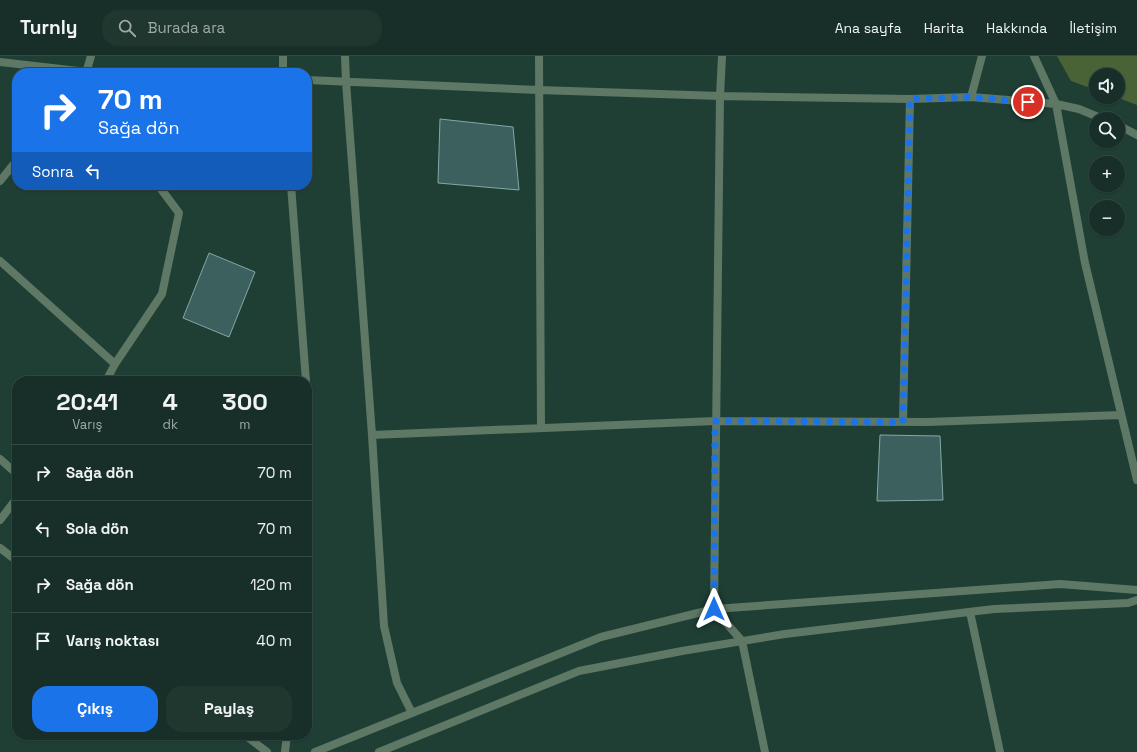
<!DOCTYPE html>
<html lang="tr">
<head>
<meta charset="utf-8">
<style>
	:root { --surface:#172f28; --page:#203730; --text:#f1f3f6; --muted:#9ea9a8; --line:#364a45; --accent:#1a73e8 }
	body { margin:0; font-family:"Space Grotesk",sans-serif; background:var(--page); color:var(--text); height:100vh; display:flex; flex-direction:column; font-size:15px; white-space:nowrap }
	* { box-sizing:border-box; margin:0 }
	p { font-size:13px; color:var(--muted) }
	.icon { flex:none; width:22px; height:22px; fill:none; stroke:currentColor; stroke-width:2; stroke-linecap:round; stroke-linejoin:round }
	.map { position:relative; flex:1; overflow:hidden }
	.panel { position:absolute; left:12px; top:320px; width:300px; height:364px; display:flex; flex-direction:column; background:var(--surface); border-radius:16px; box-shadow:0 1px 3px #0004,0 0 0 1px var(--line) }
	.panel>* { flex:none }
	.hud { position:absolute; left:12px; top:12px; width:300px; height:122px; border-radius:16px; box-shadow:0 1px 3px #0004,0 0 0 1px var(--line); background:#1a73e8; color:#fff; overflow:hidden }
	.tools { position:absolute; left:1089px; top:12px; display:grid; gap:8px }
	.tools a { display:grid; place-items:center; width:36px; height:36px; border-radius:50%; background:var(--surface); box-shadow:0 1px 3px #0004,0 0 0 1px var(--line); font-size:20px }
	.pin { position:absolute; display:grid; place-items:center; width:34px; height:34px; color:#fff; margin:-17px; border:2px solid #fff; border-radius:50%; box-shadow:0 1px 4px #0007 }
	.me { position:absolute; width:44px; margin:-22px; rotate:0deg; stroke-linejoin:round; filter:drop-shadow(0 0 3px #0008) }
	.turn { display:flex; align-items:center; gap:14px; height:84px; padding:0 20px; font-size:18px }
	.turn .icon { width:52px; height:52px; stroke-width:2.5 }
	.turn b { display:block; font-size:28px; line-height:34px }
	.then { display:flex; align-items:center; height:38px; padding:0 20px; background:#0003; gap:8px; font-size:15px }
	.eta { display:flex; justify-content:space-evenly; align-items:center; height:68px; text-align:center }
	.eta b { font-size:24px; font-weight:800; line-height:28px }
	.button { display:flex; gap:8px; margin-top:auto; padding:8px 20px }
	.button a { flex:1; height:46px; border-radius:16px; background:var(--accent); color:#fff; font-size:16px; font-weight:800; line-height:46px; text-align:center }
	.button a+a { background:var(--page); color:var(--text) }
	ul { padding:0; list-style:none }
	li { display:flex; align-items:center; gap:12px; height:56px; padding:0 20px; border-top:1px solid var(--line) }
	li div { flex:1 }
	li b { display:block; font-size:15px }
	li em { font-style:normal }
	header { display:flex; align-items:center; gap:24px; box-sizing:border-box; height:56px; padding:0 20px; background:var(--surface); border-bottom:1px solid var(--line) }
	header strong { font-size:19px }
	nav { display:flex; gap:22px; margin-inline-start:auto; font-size:14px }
	.search { width:280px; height:36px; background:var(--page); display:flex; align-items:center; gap:10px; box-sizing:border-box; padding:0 14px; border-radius:16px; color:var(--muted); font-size:15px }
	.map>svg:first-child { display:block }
</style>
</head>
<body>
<header>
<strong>Turnly</strong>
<div class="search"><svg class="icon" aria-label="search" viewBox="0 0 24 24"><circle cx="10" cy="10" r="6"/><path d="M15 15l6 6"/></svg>Burada ara</div>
<nav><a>Ana sayfa</a><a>Harita</a><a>Hakkında</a><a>İletişim</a></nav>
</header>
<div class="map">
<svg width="1137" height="696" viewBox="0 0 1137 696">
	<rect width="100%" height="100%" fill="#1f3f35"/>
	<path fill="#4a6336" d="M 1057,0 L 1137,0 L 1137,49 L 1116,41 L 1118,41 L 1118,19 L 1096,19 L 1096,34 L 1071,25 Z"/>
	<path fill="#3c605e" stroke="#83a9a7" d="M 440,63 L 513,71 L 519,134 L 438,127 Z
		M 209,197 L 255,216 L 229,281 L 183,262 Z
		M 880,379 L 940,380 L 943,444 L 877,445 Z"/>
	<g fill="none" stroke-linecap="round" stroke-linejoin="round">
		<path stroke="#5f7865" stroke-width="8" d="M 283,0 L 283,17
			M 345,0 L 346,26 L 372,379 L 384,570 L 397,627 L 412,657
			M 539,0 L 541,372
			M 722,0 L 720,40 L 714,553 L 742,585 L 765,696
			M 1034,0 L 1056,48 L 1085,207 L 1137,424
			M 0,6 L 87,16 L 126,17
			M 86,17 L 91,0
			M 307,24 L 539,34 L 720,40 L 910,43 L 971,41 L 1056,48 L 1079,53 L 1103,63
			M 971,41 L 982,0
			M 1118,69 L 1137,79
			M 0,125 L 17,104
			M 291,129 L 306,325
			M 0,205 L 115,308
			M 106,325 L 115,308 L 162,238 L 179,157 L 158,129
			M 903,366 L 910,43
			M 372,379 L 715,365 L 927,366 L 1121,359
			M 0,403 L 17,418
			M 0,464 L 17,442
			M 0,492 L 17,505
			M 970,556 L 1000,696
			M 245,679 L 267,696
			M 285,696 L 287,679"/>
		<path stroke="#5f7865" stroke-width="8" d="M 315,696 L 601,581 L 714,553 L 1060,528 L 1137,534
			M 379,696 L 579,615 L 682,595 L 785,578 L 994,553 L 1128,547 L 1137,544"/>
	</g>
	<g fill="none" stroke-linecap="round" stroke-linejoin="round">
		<path stroke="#1a73e8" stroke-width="7" stroke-dasharray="0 12.6" d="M 714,553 L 715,365 L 903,366 L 910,43 L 971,41 L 1028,46"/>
	</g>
</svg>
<div class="tools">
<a><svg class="icon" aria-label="sound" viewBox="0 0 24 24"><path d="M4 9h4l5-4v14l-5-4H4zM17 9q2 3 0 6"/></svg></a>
<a><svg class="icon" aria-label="search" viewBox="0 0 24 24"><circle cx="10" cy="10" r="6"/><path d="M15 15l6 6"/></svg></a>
<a>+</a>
<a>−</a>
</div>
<div class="pin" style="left:1028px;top:46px;background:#d93025"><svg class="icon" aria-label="arrive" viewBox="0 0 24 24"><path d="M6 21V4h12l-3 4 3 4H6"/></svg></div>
<svg class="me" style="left:714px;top:553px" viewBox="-20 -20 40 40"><path d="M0-17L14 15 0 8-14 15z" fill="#1a73e8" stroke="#fff" stroke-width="4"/></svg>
<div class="hud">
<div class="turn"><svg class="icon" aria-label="right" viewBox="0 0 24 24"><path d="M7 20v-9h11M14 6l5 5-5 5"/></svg><div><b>70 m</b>Sağa dön</div></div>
<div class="then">Sonra<svg class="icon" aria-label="left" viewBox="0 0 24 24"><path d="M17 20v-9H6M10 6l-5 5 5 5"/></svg></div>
</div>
<section class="panel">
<div class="eta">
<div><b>20:41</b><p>Varış</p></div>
<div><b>4</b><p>dk</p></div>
<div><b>300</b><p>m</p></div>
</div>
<ul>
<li><svg class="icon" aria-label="right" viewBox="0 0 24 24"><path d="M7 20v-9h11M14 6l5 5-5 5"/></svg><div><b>Sağa dön</b></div><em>70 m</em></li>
<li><svg class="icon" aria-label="left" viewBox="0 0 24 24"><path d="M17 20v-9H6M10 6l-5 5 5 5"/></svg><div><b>Sola dön</b></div><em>70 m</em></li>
<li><svg class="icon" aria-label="right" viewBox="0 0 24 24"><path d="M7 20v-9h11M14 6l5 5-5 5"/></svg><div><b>Sağa dön</b></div><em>120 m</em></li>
<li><svg class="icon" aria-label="arrive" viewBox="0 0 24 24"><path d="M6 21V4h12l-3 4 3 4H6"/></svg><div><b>Varış noktası</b></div><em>40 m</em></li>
</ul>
<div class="button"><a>Çıkış</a><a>Paylaş</a></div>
</section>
</div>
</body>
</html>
